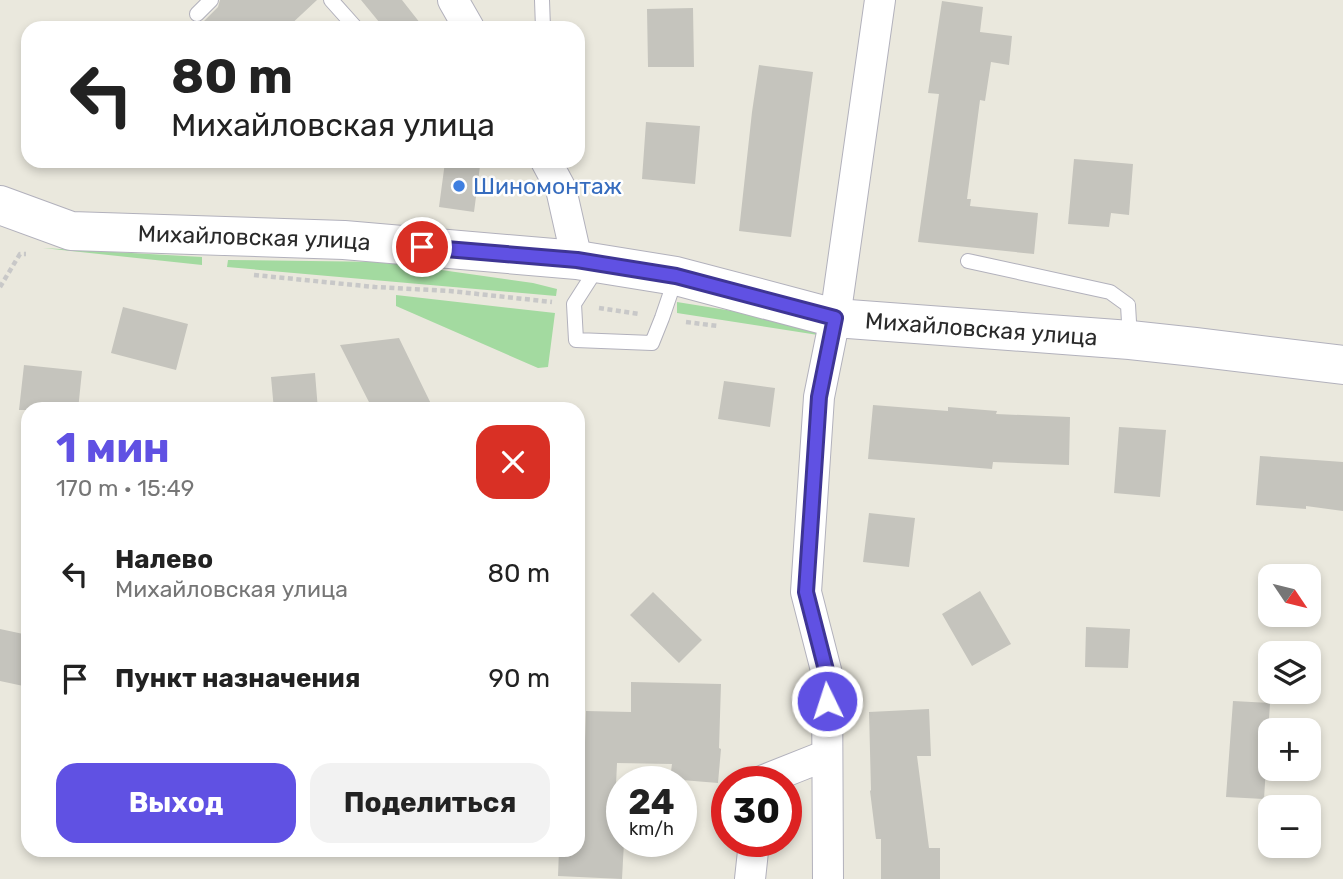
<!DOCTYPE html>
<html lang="ru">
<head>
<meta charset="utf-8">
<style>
	:root { --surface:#fff; --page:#f2f2f2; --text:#222; --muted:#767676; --accent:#6051e3 }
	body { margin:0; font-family:Rubik,sans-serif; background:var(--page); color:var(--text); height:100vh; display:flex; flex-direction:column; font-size:26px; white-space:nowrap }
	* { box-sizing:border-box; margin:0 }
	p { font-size:23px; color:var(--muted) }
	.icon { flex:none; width:38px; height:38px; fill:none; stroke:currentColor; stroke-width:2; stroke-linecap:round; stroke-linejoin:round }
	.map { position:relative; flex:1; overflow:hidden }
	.drawer { position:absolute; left:21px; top:402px; width:564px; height:455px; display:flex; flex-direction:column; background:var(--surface); border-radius:21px; box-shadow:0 4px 10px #0003 }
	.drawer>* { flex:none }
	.guide { position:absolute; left:21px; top:21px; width:564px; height:147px; border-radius:21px; box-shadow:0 4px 10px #0003; background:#fff; color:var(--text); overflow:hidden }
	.needle { width:46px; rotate:125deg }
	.buttons { position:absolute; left:1258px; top:564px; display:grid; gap:14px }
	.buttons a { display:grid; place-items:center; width:63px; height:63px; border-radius:14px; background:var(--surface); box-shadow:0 4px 10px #0003; font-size:35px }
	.speed { position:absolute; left:606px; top:766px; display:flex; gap:14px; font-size:35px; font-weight:700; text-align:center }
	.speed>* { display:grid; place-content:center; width:91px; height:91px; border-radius:50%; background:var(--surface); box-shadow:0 4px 10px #0003; line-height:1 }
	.speed small { font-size:18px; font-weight:400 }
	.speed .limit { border:10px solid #d22; background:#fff; color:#111 }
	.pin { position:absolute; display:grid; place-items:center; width:60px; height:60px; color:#fff; margin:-30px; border:4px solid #fff; border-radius:50%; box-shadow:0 2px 7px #0007 }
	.me { position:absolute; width:77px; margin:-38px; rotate:356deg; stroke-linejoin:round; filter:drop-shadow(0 0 5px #0008) }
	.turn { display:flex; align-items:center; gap:24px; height:147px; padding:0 35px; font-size:32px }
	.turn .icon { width:91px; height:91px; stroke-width:2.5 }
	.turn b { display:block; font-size:49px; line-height:60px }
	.round { display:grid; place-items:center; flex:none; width:74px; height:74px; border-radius:21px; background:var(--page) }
	.head { display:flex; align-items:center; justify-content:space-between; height:119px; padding:0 35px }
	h1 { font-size:42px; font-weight:700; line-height:52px; color:var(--accent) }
	.action { display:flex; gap:14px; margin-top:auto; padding:14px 35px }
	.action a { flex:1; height:80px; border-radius:21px; background:var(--accent); color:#fff; font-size:28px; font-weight:700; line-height:80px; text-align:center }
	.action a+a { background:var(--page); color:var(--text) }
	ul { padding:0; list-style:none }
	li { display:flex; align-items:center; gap:21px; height:105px; padding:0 35px }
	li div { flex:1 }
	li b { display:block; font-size:26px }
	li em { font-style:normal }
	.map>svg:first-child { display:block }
</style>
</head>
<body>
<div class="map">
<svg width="1343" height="879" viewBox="0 0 1343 879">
	<rect width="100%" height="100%" fill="#eae8dd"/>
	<path fill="#a3daa0" d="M 43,248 L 202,257 L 202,265 Z
		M 228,260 L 385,262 L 533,283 L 557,289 L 556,296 L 227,267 Z
		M 396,295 L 555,313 L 548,367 L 538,368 L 396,306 Z
		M 677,302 L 820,325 L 818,335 L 677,313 Z"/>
	<path fill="#c5c4bd" d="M 220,0 L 317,0 L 287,28 L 203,28 L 199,23 L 204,21 L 218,7 Z
		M 361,0 L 402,0 L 424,28 L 384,28 Z
		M 942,1 L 983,7 L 980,32 L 1012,36 L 1009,65 L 991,62 L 985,101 L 980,100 L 967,199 L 971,199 L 970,206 L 1038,213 L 1034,254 L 918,242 L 939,94 L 928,93 Z
		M 693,8 L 694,67 L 648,67 L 647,9 Z
		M 759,65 L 813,72 L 791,237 L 739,231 L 752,112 Z
		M 646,122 L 700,126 L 695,184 L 642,179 Z
		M 1074,159 L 1133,164 L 1129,215 L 1111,213 L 1109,227 L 1068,224 Z
		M 445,162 L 480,166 L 474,212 L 439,207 Z
		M 123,307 L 188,324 L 176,370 L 111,353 Z
		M 399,338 L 434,410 L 373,410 L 340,345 Z
		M 24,365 L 82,371 L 78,410 L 19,410 Z
		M 315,373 L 318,410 L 274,410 L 271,377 Z
		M 724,381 L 775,388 L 770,427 L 718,419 Z
		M 873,405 L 948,411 L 948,407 L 997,411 L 996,414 L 1070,417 L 1069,465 L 993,462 L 992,469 L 868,459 Z
		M 1119,427 L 1166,430 L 1160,497 L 1114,493 Z
		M 1260,456 L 1343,462 L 1343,511 L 1306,506 L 1306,509 L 1256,505 Z
		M 869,513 L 915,518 L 909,567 L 863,562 Z
		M 980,591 L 1011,644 L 972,666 L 942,614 Z
		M 653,592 L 702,640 L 679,663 L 630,615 Z
		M 1086,627 L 1130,629 L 1128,668 L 1085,667 Z
		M 0,629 L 28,635 L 28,687 L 0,681 Z
		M 631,682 L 721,684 L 719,748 L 721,749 L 718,783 L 670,779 L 672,764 L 617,763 L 614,830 L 621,830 L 621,842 L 624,842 L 622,879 L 558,876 L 559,850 L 578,850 L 578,805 L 583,805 L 586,711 L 631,712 Z
		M 1233,701 L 1270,703 L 1264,799 L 1226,797 Z
		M 929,709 L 931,756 L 917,756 L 929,848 L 940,848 L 940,879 L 881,879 L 881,839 L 876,839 L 870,791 L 871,790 L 869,712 Z"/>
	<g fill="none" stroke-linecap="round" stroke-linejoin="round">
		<defs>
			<path id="service" d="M 331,0 L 356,28
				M 542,0 L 543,28
				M 197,14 L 211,0
				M 968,261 L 1110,292 L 1128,305 L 1130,339
				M 599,265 L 574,304 L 576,340 L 652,343 L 662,318 L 676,277"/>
			<path id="minor" d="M 453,0 L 469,28
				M 546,161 L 561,189 L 577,260
				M 759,782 L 827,755
				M 750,879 L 754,842
				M 828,879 L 827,674 L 806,592 L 819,397 L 835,318 L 880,0"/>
			<g id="secondary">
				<path id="s1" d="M 0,205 L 71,231 L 344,240 L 577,260 L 676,276 L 835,318 L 1130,340 L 1195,347 L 1343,365"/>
			</g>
		</defs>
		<use href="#service" stroke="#b2b1bc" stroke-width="16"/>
		<use href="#minor" stroke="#b2b1bc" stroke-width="32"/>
		<use href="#secondary" stroke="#b2b1bc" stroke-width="40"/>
		<path stroke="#c8c8c8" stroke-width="4.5" stroke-dasharray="5 3.5" stroke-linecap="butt" d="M 254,275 L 375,287 L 450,291 L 552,302
			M 0,287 L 20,254 L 26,254
			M 599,308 L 639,314
			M 686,322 L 718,326"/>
		<use href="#service" stroke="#fff" stroke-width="14"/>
		<use href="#minor" stroke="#fff" stroke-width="30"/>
		<use href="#secondary" stroke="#fff" stroke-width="38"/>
	</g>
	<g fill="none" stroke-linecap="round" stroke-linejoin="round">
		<defs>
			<path id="route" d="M 422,247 L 577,260 L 676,276 L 835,318 L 819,397 L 806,592 L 827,674 L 827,701"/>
		</defs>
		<use href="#route" stroke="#3e3594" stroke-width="18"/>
		<use href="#route" stroke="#6051e3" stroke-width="12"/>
	</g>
	<circle fill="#3f7fe0" stroke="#fff" stroke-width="2.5" cx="459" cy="186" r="7"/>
	<g text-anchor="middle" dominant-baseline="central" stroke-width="5" stroke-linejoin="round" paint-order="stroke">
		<g font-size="23" fill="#366cbe" stroke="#fff" text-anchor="start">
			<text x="473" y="186">Шиномонтаж</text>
		</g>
		<g font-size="23" fill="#2a2a2a" stroke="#fff">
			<text stroke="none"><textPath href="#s1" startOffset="259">Михайловская улица</textPath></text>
			<text stroke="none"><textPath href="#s1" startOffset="994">Михайловская улица</textPath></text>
		</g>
	</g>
</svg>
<div class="buttons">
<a><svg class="needle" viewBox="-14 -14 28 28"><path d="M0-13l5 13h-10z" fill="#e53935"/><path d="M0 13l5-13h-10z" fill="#767676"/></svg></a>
<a><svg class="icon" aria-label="layers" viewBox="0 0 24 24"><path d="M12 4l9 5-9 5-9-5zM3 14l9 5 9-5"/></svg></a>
<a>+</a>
<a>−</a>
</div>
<div class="speed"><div>24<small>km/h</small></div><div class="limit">30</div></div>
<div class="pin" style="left:422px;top:247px;background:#d93025"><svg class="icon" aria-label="arrive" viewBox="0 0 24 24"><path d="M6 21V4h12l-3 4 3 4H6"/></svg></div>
<svg class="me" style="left:827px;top:701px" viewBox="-20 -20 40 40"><circle r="17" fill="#6051e3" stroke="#fff" stroke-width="3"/><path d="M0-11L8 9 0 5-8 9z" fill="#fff"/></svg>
<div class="guide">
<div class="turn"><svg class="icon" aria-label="left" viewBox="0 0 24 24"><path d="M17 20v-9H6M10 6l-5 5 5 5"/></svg><div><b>80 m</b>Михайловская улица</div></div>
</div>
<section class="drawer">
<div class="head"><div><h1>1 мин</h1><p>170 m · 15:49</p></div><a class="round" style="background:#d93025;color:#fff"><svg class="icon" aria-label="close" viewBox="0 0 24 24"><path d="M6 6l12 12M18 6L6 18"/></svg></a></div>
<ul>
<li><svg class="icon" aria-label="left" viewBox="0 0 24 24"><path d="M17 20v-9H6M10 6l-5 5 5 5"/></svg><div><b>Налево</b><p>Михайловская улица</p></div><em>80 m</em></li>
<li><svg class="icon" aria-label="arrive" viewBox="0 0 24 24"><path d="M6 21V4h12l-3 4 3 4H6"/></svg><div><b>Пункт назначения</b></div><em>90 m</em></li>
</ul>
<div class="action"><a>Выход</a><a>Поделиться</a></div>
</section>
</div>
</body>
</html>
